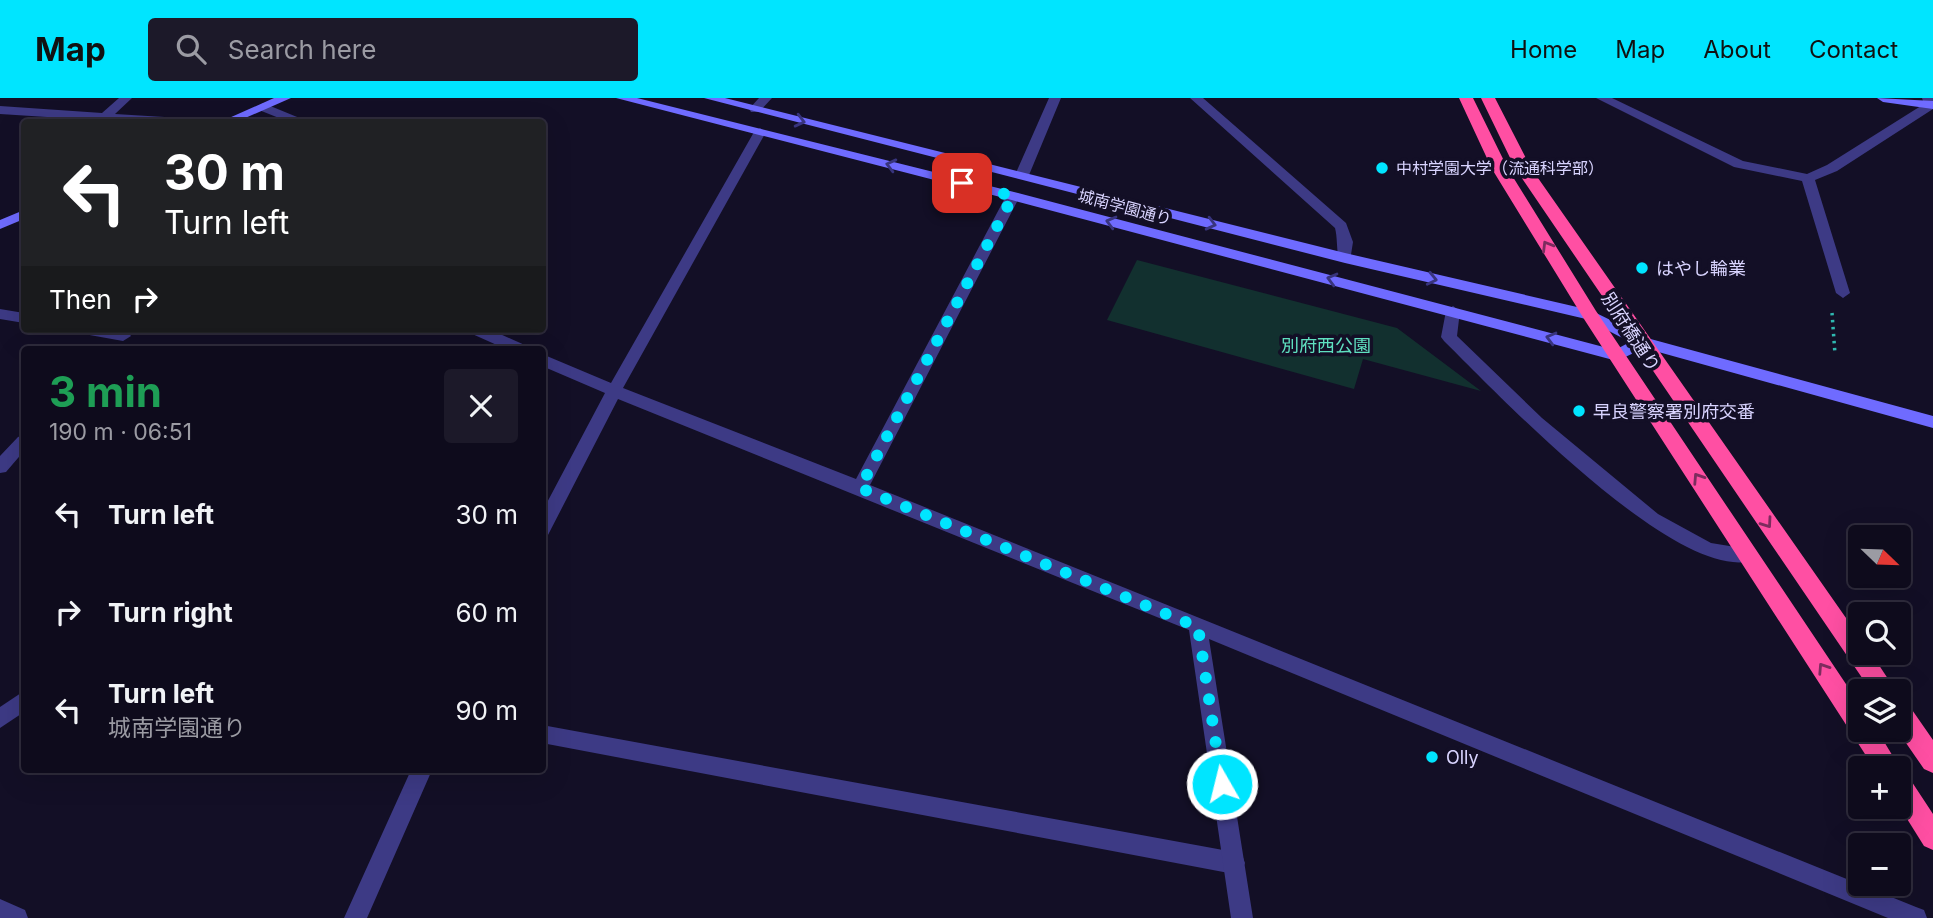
<!DOCTYPE html>
<html lang="en">
<head>
<meta charset="utf-8">
<style>
	:root { --surface:#0e0b1c; --page:#1c1929; --text:#f1f3f6; --muted:#9b9ba3; --line:#2e2b3b; --accent:#00e5ff }
	body { margin:0; font-family:Inter,"Noto Sans JP",sans-serif; background:var(--page); color:var(--text); height:100vh; display:flex; flex-direction:column; font-size:26px; white-space:nowrap }
	* { box-sizing:border-box; margin:0 }
	p { font-size:23px; color:var(--muted) }
	.icon { flex:none; width:38px; height:38px; fill:none; stroke:currentColor; stroke-width:2; stroke-linecap:round; stroke-linejoin:round }
	.map { position:relative; flex:1; overflow:hidden }
	.sheet { position:absolute; left:21px; top:248px; width:525px; height:427px; display:flex; flex-direction:column; background:var(--surface); border-radius:7px; box-shadow:0 7px 28px #0002,0 0 0 2px var(--line) }
	.sheet>* { flex:none }
	.top-card { position:absolute; left:21px; top:21px; width:525px; height:214px; border-radius:7px; box-shadow:0 7px 28px #0002,0 0 0 2px var(--line); background:#202124; color:#fff; overflow:hidden }
	.needle { width:46px; rotate:113deg }
	.buttons { position:absolute; left:1848px; top:427px; display:grid; gap:14px }
	.buttons a { display:grid; place-items:center; width:63px; height:63px; border-radius:7px; background:var(--surface); box-shadow:0 7px 28px #0002,0 0 0 2px var(--line); font-size:35px }
	.pin { position:absolute; display:grid; place-items:center; width:60px; height:60px; color:#fff; margin:-30px; border-radius:14px; box-shadow:0 4px 10px #0006 }
	.me { position:absolute; width:77px; margin:-38px; rotate:352deg; stroke-linejoin:round; filter:drop-shadow(0 0 5px #0008) }
	.turn { display:flex; align-items:center; gap:24px; height:147px; padding:0 28px; font-size:32px }
	.turn .icon { width:91px; height:91px; stroke-width:2.5 }
	.turn b { display:block; font-size:49px; line-height:60px }
	.then { display:flex; align-items:center; height:66px; padding:0 28px; background:#0003; gap:14px; font-size:26px }
	.round { display:grid; place-items:center; flex:none; width:74px; height:74px; border-radius:7px; background:var(--page) }
	.summary { display:flex; align-items:center; justify-content:space-between; height:119px; padding:0 28px }
	h1 { font-size:42px; font-weight:700; line-height:52px; color:#1e9e55 }
	ul { padding:0; list-style:none }
	li { display:flex; align-items:center; gap:21px; height:98px; padding:0 28px }
	li div { flex:1 }
	li b { display:block; font-size:26px }
	li em { font-style:normal }
	header { display:flex; align-items:center; gap:42px; box-sizing:border-box; height:98px; padding:0 35px; background:var(--accent); color:#111 }
	header strong { font-size:33px }
	nav { display:flex; gap:38px; margin-inline-start:auto; font-size:24px }
	.search { width:490px; height:63px; background:var(--page); display:flex; align-items:center; gap:18px; box-sizing:border-box; padding:0 24px; border-radius:7px; color:var(--muted); font-size:26px }
	.map>svg:first-child { display:block }
</style>
</head>
<body>
<header>
<strong>Map</strong>
<div class="search"><svg class="icon" aria-label="search" viewBox="0 0 24 24"><circle cx="10" cy="10" r="6"/><path d="M15 15l6 6"/></svg>Search here</div>
<nav><a>Home</a><a>Map</a><a>About</a><a>Contact</a></nav>
</header>
<div class="map">
<svg width="1933" height="820" viewBox="0 0 1933 820">
	<rect width="100%" height="100%" fill="#130f26"/>
	<path fill="#12302f" d="M 1137,162 L 1397,230 L 1481,293 L 1363,261 L 1354,291 L 1107,222 Z"/>
	<g fill="none" stroke-linecap="round" stroke-linejoin="round">
		<path stroke="#2fb8b0" stroke-width="3.5" stroke-dasharray="2.5 4.5" stroke-linecap="butt" d="M 1832,215 L 1835,256"/>
		<path fill="#3d3a85" fill-rule="evenodd" d="M 542,627 L 1234,754 L 1242,757 L 1245,765 L 1242,773 L 1234,776 L 542,645 Z"/>
		<path fill="#3d3a85" fill-rule="evenodd" d="M 119,0 L 132,0 L 115,16 L 181,20 L 187,24 L 95,24 L 94,22 L 0,16 L 0,8 L 102,15 Z
			M 759,0 L 772,0 L 759,14 L 751,14 L 749,11 Z
			M 1049,0 L 1061,0 L 1029,77 L 1022,81 L 1017,80 L 1015,77 Z
			M 1190,0 L 1203,0 L 1346,125 L 1353,144 L 1350,163 L 1340,163 C 1336,156 1338,141 1335,130 Z
			M 1596,0 L 1612,0 L 1743,63 L 1807,76 L 1827,67 L 1924,6 L 1922,0 L 1933,0 L 1933,11 L 1837,73 L 1815,82 L 1850,195 L 1843,200 L 1836,195 L 1802,83 L 1734,69 Z
			M 263,5 L 302,21 L 304,24 L 289,24 L 259,12 L 257,9 Z
			M 760,30 L 766,34 L 623,290 L 856,381 L 1006,98 L 1008,95 L 1018,95 L 1020,98 L 870,387 L 1916,809 L 1924,812 L 1927,820 L 1888,820 L 1209,541 L 1253,820 L 1231,820 L 1189,532 L 618,301 L 548,437 L 542,439 L 542,414 L 605,295 L 542,268 L 542,256 L 611,285 L 754,34 Z
			M 1453,208 L 1460,213 L 1457,238 L 1542,320 L 1658,416 L 1711,445 L 1754,452 L 1757,457 L 1754,462 C 1679,488 1496,294 1444,243 L 1441,239 L 1446,213 Z
			M 0,211 L 24,215 L 24,225 L 0,221 Z
			M 76,231 L 113,231 L 128,234 L 131,238 L 123,243 L 84,236 Z
			M 467,231 L 489,231 L 527,248 L 530,252 L 508,252 L 470,235 Z
			M 24,337 L 24,353 L 6,374 L 0,375 L 0,358 L 18,339 Z
			M 24,593 L 24,614 L 0,630 L 0,609 Z
			M 411,672 L 432,672 L 367,820 L 344,820 Z
			M 0,801 L 25,812 L 28,820 L 0,820 Z"/>
		<path fill="#6f6bff" fill-rule="evenodd" d="M 274,0 L 291,0 L 236,24 L 220,24 Z
			M 616,0 L 637,0 L 1018,95 L 1615,252 L 1630,244 L 1586,221 L 1345,165 L 704,0 L 725,0 L 1345,155 L 1590,212 L 1647,240 L 1933,318 L 1933,330 L 1644,250 L 1617,263 L 1008,101 Z
			M 1877,0 L 1933,3 L 1933,11 L 1883,4 Z
			M 24,112 L 24,121 L 0,131 L 0,122 Z"/>
		<path fill="#ff4fa3" fill-rule="evenodd" d="M 1459,0 L 1473,0 L 1508,71 L 1596,213 L 1860,607 L 1860,632 L 1877,632 L 1900,670 L 1899,674 L 1899,670 L 1874,670 L 1584,221 L 1492,71 Z
			M 1481,0 L 1495,0 L 1531,70 L 1860,540 L 1860,555 L 1871,555 L 1896,593 L 1871,593 L 1515,70 Z
			M 1899,603 L 1908,606 L 1933,642 L 1933,675 L 1924,671 L 1897,632 Z
			M 1899,674 L 1908,678 L 1933,716 L 1933,752 L 1924,748 L 1899,708 Z"/>
	</g>
	<defs><path id="oneway-chevron" d="M-2-3.5L2.5 0L-2 3.5" fill="none" stroke-width="1.6" stroke-linecap="round" stroke-linejoin="round" transform="scale(1.75)"/></defs>
	<g stroke="#38347d">
		<use href="#oneway-chevron" transform="translate(800 23) rotate(14)"/>
		<use href="#oneway-chevron" transform="translate(891 67) rotate(-166)"/>
		<use href="#oneway-chevron" transform="translate(1111 124) rotate(-165)"/>
		<use href="#oneway-chevron" transform="translate(1211 126) rotate(14)"/>
		<use href="#oneway-chevron" transform="translate(1332 181) rotate(-165)"/>
		<use href="#oneway-chevron" transform="translate(1432 181) rotate(13)"/>
		<use href="#oneway-chevron" transform="translate(1551 240) rotate(-165)"/>
	</g>
	<g stroke="#7d2c5e">
		<use href="#oneway-chevron" transform="translate(1547 148) rotate(-121)"/>
		<use href="#oneway-chevron" transform="translate(1698 380) rotate(-123)"/>
		<use href="#oneway-chevron" transform="translate(1767 425) rotate(55)"/>
		<use href="#oneway-chevron" transform="translate(1823 570) rotate(-123)"/>
	</g>
	<g fill="none" stroke-linecap="round" stroke-linejoin="round">
		<path stroke="#00e5ff" stroke-width="12" stroke-dasharray="0 21.6" d="M 962,85 L 1013,98 L 860,390 L 1198,529 L 1222,686"/>
	</g>
	<g fill="#00e5ff" stroke="#130f26" stroke-width="2.5">
		<circle cx="1382" cy="70" r="7"/>
		<circle cx="1642" cy="170" r="7"/>
		<circle cx="1579" cy="313" r="7"/>
		<circle cx="1432" cy="659" r="7"/>
	</g>
	<g text-anchor="middle" dominant-baseline="central" stroke-width="7" stroke-linejoin="round" paint-order="stroke">
		<g font-size="16" fill="#d9d4ff" stroke="#130f26" text-anchor="start">
			<text x="1396" y="70">中村学園大学（流通科学部）</text>
		</g>
		<g font-size="16" fill="#d9d4ff" stroke="#130f26">
			<text transform="translate(1125 109) rotate(15)">城南学園通り</text>
		</g>
		<g font-size="18" fill="#d9d4ff" stroke="#130f26" text-anchor="start">
			<text x="1656" y="170">はやし輪業</text>
			<text x="1593" y="313">早良警察署別府交番</text>
			<text x="1446" y="659">Olly</text>
		</g>
		<g font-size="18" fill="#d9d4ff" stroke="#130f26">
			<text transform="translate(1631 234) rotate(57)">別府橋通り</text>
		</g>
		<g font-size="18" fill="#5fe0c0" stroke="#130f26">
			<text x="1326" y="247">別府西公園</text>
		</g>
	</g>
</svg>
<div class="buttons">
<a><svg class="needle" viewBox="-14 -14 28 28"><path d="M0-13l5 13h-10z" fill="#e53935"/><path d="M0 13l5-13h-10z" fill="#9b9ba3"/></svg></a>
<a><svg class="icon" aria-label="search" viewBox="0 0 24 24"><circle cx="10" cy="10" r="6"/><path d="M15 15l6 6"/></svg></a>
<a><svg class="icon" aria-label="layers" viewBox="0 0 24 24"><path d="M12 4l9 5-9 5-9-5zM3 14l9 5 9-5"/></svg></a>
<a>+</a>
<a>−</a>
</div>
<div class="pin" style="left:962px;top:85px;background:#d93025"><svg class="icon" aria-label="arrive" viewBox="0 0 24 24"><path d="M6 21V4h12l-3 4 3 4H6"/></svg></div>
<svg class="me" style="left:1222px;top:686px" viewBox="-20 -20 40 40"><circle r="17" fill="#00e5ff" stroke="#fff" stroke-width="3"/><path d="M0-11L8 9 0 5-8 9z" fill="#fff"/></svg>
<div class="top-card">
<div class="turn"><svg class="icon" aria-label="left" viewBox="0 0 24 24"><path d="M17 20v-9H6M10 6l-5 5 5 5"/></svg><div><b>30 m</b>Turn left</div></div>
<div class="then">Then<svg class="icon" aria-label="right" viewBox="0 0 24 24"><path d="M7 20v-9h11M14 6l5 5-5 5"/></svg></div>
</div>
<section class="sheet">
<div class="summary"><div><h1>3 min</h1><p>190 m · 06:51</p></div><a class="round"><svg class="icon" aria-label="close" viewBox="0 0 24 24"><path d="M6 6l12 12M18 6L6 18"/></svg></a></div>
<ul>
<li><svg class="icon" aria-label="left" viewBox="0 0 24 24"><path d="M17 20v-9H6M10 6l-5 5 5 5"/></svg><div><b>Turn left</b></div><em>30 m</em></li>
<li><svg class="icon" aria-label="right" viewBox="0 0 24 24"><path d="M7 20v-9h11M14 6l5 5-5 5"/></svg><div><b>Turn right</b></div><em>60 m</em></li>
<li><svg class="icon" aria-label="left" viewBox="0 0 24 24"><path d="M17 20v-9H6M10 6l-5 5 5 5"/></svg><div><b>Turn left</b><p>城南学園通り</p></div><em>90 m</em></li>
</ul>
</section>
</div>
</body>
</html>
